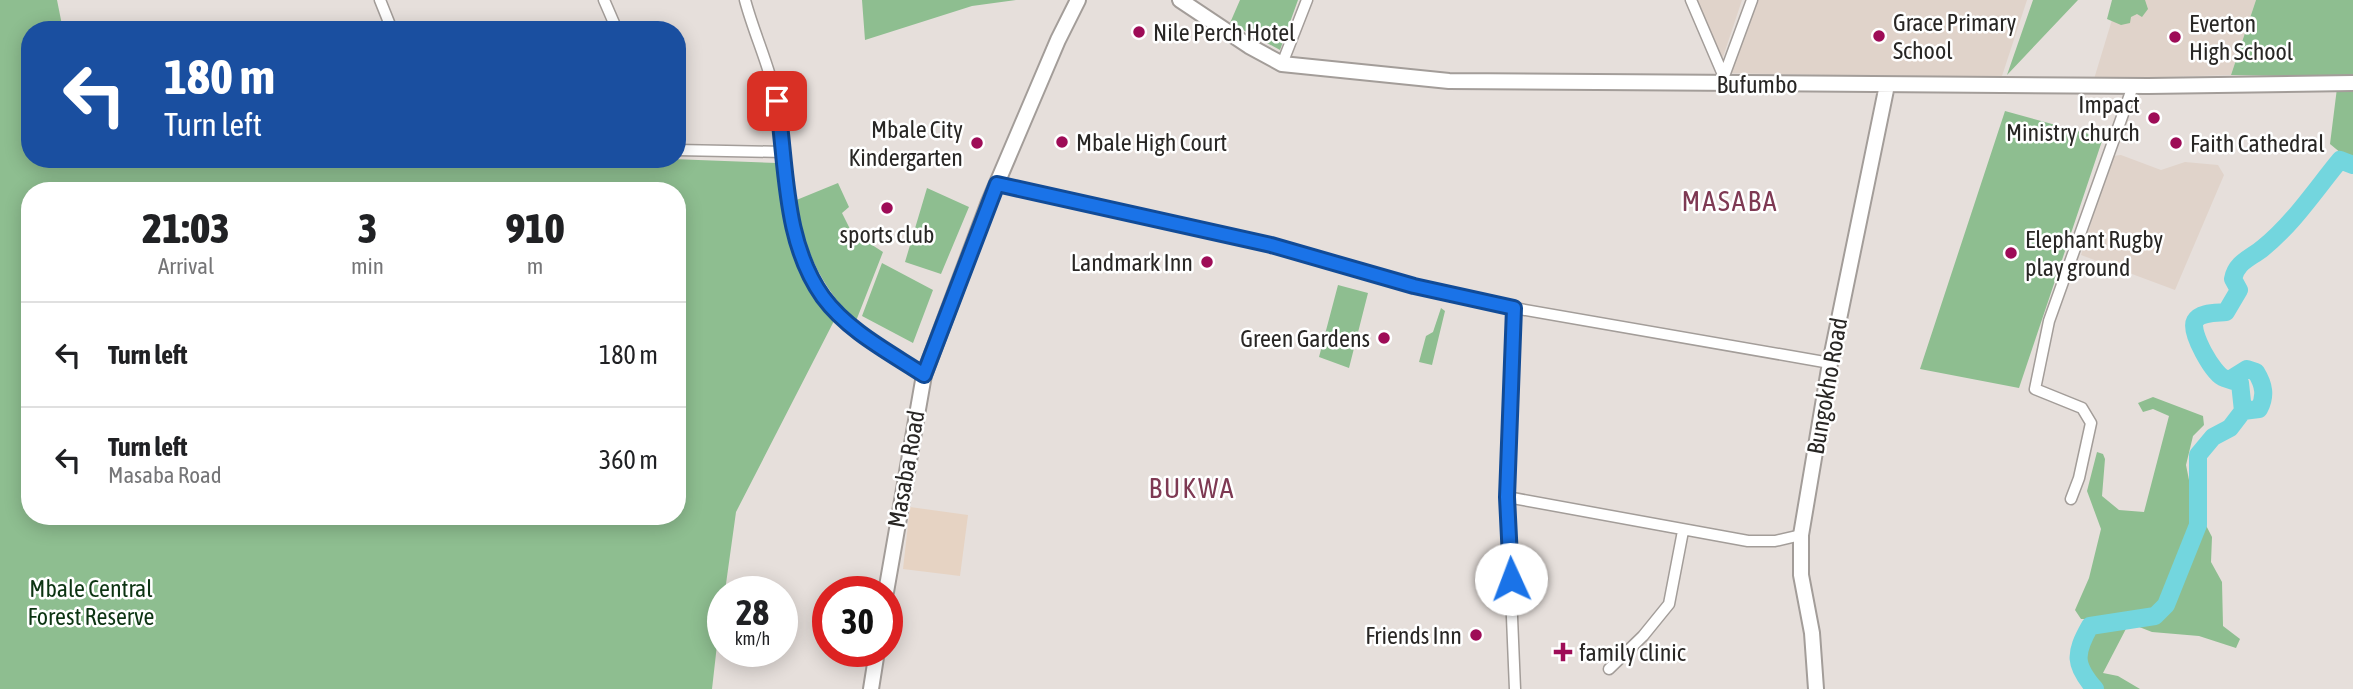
<!DOCTYPE html>
<html lang="en">
<head>
<meta charset="utf-8">
<style>
	:root { --surface:#fff; --page:#f2f2f2; --text:#202124; --muted:#757577; --line:#e0e0e0 }
	body { margin:0; font-family:"Asap Condensed",sans-serif; background:var(--page); color:var(--text); height:100vh; display:flex; flex-direction:column; font-size:26px; white-space:nowrap }
	* { box-sizing:border-box; margin:0 }
	p { font-size:23px; color:var(--muted) }
	.icon { flex:none; width:38px; height:38px; fill:none; stroke:currentColor; stroke-width:2; stroke-linecap:round; stroke-linejoin:round }
	.map { position:relative; flex:1; overflow:hidden }
	.side { position:absolute; left:21px; top:182px; width:665px; height:343px; display:flex; flex-direction:column; background:var(--surface); border-radius:28px; box-shadow:0 4px 18px #0003 }
	.side>* { flex:none }
	.top-card { position:absolute; left:21px; top:21px; width:665px; height:147px; border-radius:28px; box-shadow:0 4px 18px #0003; background:#1a4fa0; color:#fff; overflow:hidden }
	.speed { position:absolute; left:707px; top:576px; display:flex; gap:14px; font-size:35px; font-weight:700; text-align:center }
	.speed>* { display:grid; place-content:center; width:91px; height:91px; border-radius:50%; background:var(--surface); box-shadow:0 4px 18px #0003; line-height:1 }
	.speed small { font-size:18px; font-weight:400 }
	.speed .limit { border:10px solid #d22; background:#fff; color:#111 }
	.pin { position:absolute; display:grid; place-items:center; width:60px; height:60px; color:#fff; margin:-30px; border-radius:14px; box-shadow:0 4px 10px #0006 }
	.me { position:absolute; width:77px; margin:-38px; rotate:358deg; stroke-linejoin:round; filter:drop-shadow(0 0 5px #0008) }
	.turn { display:flex; align-items:center; gap:24px; height:147px; padding:0 28px; font-size:32px }
	.turn .icon { width:91px; height:91px; stroke-width:2.5 }
	.turn b { display:block; font-size:49px; line-height:60px }
	.eta { display:flex; justify-content:space-evenly; align-items:center; height:119px; text-align:center }
	.eta b { font-size:42px; font-weight:800; line-height:49px }
	ul { padding:0; list-style:none }
	li { display:flex; align-items:center; gap:21px; height:105px; padding:0 28px; border-top:2px solid var(--line) }
	li div { flex:1 }
	li b { display:block; font-size:26px }
	li em { font-style:normal }
	.map>svg:first-child { display:block }
</style>
</head>
<body>
<div class="map">
<svg width="2353" height="689" viewBox="0 0 2353 689">
	<rect width="100%" height="100%" fill="#e6dfdb"/>
	<path fill="#e6d3c3" d="M 910,507 L 968,515 L 960,576 L 903,569 Z"/>
	<path fill="#e0d3ca" d="M 1692,0 L 1742,0 L 1723,57 L 1718,60 Z
		M 1756,0 L 2027,0 L 2001,79 L 1728,73 Z
		M 2118,0 L 2256,0 L 2231,75 L 2094,79 Z
		M 2121,155 L 2161,170 L 2185,162 L 2218,165 L 2224,175 L 2175,290 L 2081,255 L 2112,156 Z"/>
	<path fill="#8ebe90" fill-rule="evenodd" d="M 0,0 L 57,0 L 63,30 L 30,30 L 30,159 L 672,159 L 777,163 C 784,179 783,200 785,217 C 791,254 809,294 834,321 L 736,512 L 725,591 L 723,592 L 712,689 L 0,689 ZM 30,191 L 677,191 L 677,516 L 30,516 Z
		M 862,0 L 1016,0 L 972,6 L 865,40 Z
		M 1240,0 L 1298,0 L 1280,50 L 1230,23 Z
		M 2033,0 L 2078,0 L 2007,75 Z
		M 2112,0 L 2145,0 L 2148,9 L 2142,17 L 2137,14 L 2131,17 L 2130,23 L 2121,25 L 2107,19 Z
		M 2256,0 L 2353,0 L 2353,77 L 2231,75 Z
		M 2337,88 L 2353,88 L 2353,163 L 2330,144 Z
		M 2005,111 L 2103,138 L 2019,388 L 1920,369 Z
		M 838,183 L 849,207 L 842,213 L 854,237 L 864,235 L 869,243 L 883,252 L 856,321 C 821,288 804,247 794,201 Z
		M 927,188 L 969,207 L 941,274 L 905,262 Z
		M 882,263 L 933,290 L 913,343 L 862,316 Z
		M 1338,285 L 1368,293 L 1349,368 L 1319,357 Z
		M 1441,308 L 1445,311 L 1432,365 L 1419,362 L 1426,336 L 1433,332 Z
		M 2153,397 L 2203,416 L 2204,425 L 2193,436 L 2186,465 L 2193,500 L 2212,537 L 2211,562 L 2222,582 L 2223,626 L 2240,639 L 2236,648 L 2199,636 L 2152,632 L 2129,623 L 2103,673 L 2118,676 L 2140,689 L 2090,689 C 2073,669 2072,656 2081,631 L 2094,629 L 2113,619 L 2081,619 L 2075,610 L 2089,578 L 2101,529 L 2087,491 L 2097,452 L 2103,454 L 2105,459 L 2102,496 L 2119,510 L 2144,512 L 2169,416 L 2153,409 L 2143,412 L 2138,403 Z"/>
	<g fill="none" stroke-linecap="round" stroke-linejoin="round">
		<path stroke="#73d6de" stroke-width="18" d="M 2231,379 L 2247,369 L 2256,372 C 2264,385 2266,396 2259,409 L 2243,411
			M 2095,689 C 2074,665 2074,654 2090,626 L 2155,616 L 2166,605 L 2198,525 L 2198,455 L 2213,437 L 2230,428 L 2243,411 L 2240,383 C 2235,381 2229,380 2224,378 C 2214,375 2189,332 2195,321 C 2200,312 2216,313 2226,312 L 2239,290 L 2233,279 C 2236,262 2251,258 2263,248 C 2293,224 2316,189 2340,160 L 2353,165"/>
		<defs>
			<path id="street" d="M 380,0 L 392,30
				M 604,0 L 617,30
				M 745,0 C 754,34 770,67 777,102 C 784,135 784,169 789,202 C 802,298 849,326 924,375
				M 1691,0 L 1727,84
				M 1282,64 L 1307,0
				M 1724,76 L 1752,0
				M 677,150 L 784,152
				M 997,184 L 1271,245 L 1414,286 L 1514,308 L 1830,363
				M 1514,308 L 1507,497 L 1515,689
				M 1507,497 L 1748,541 L 1775,541 L 1801,535
				M 2071,499 L 2079,478 L 2091,423 L 2082,408 L 2035,389 L 2049,321 L 2133,86
				M 1609,669 L 1643,636 L 1669,604 L 1683,531"/>
			<path id="secondary" d="M 1180,0 L 1249,46 L 1282,64 L 1449,81 L 2148,86 L 2353,83
				M 886,592 L 924,375 L 989,202 L 1058,40 L 1078,0
				M 871,689 L 877,651
				M 1816,689 L 1812,633 L 1801,575 L 1801,535 L 1830,363 L 1887,85"/>
		</defs>
		<use href="#street" stroke="#a39d99" stroke-width="13"/>
		<use href="#secondary" stroke="#a39d99" stroke-width="18"/>
		<use href="#street" stroke="#fff" stroke-width="10"/>
		<use href="#secondary" stroke="#fff" stroke-width="14"/>
	</g>
	<g fill="none" stroke-linecap="round" stroke-linejoin="round">
		<defs>
			<path id="route" d="M 777,101 C 787,166 783,241 823,297 C 848,331 889,352 924,375 L 997,184 L 1271,245 L 1414,286 L 1514,308 L 1507,497 L 1511,579"/>
		</defs>
		<use href="#route" stroke="#114b97" stroke-width="18"/>
		<use href="#route" stroke="#1a73e8" stroke-width="12"/>
	</g>
	<g fill="#9e0c57" stroke="#fff" stroke-width="2.5">
		<circle cx="1139" cy="32" r="7"/>
		<circle cx="1879" cy="36" r="7"/>
		<circle cx="2175" cy="37" r="7"/>
		<circle cx="2154" cy="118" r="7"/>
		<circle cx="1062" cy="142" r="7"/>
		<circle cx="977" cy="143" r="7"/>
		<circle cx="2176" cy="143" r="7"/>
		<circle cx="887" cy="208" r="7"/>
		<circle cx="2011" cy="253" r="7"/>
		<circle cx="1207" cy="262" r="7"/>
		<circle cx="1384" cy="338" r="7"/>
		<circle cx="1476" cy="635" r="7"/>
		<path d="M1559.5 641.5h7v7h7v7h-7v7h-7v-7h-7v-7h7z"/>
	</g>
	<g text-anchor="middle" dominant-baseline="central" stroke-width="5" stroke-linejoin="round" paint-order="stroke">
		<g font-size="24" fill="#282624" stroke="#fff" text-anchor="start">
			<text x="1893" y="22">Grace Primary<tspan x="1893" dy="28">School</tspan></text>
			<text x="2189" y="23">Everton<tspan x="2189" dy="28">High School</tspan></text>
			<text x="1153" y="32">Nile Perch Hotel</text>
			<text x="2140" y="104" text-anchor="end">Impact<tspan x="2140" dy="28">Ministry church</tspan></text>
			<text x="963" y="129" text-anchor="end">Mbale City<tspan x="963" dy="28">Kindergarten</tspan></text>
			<text x="1076" y="142">Mbale High Court</text>
			<text x="2190" y="143">Faith Cathedral</text>
			<text x="887" y="234" text-anchor="middle">sports club</text>
			<text x="2025" y="239">Elephant Rugby<tspan x="2025" dy="28">play ground</tspan></text>
			<text x="1193" y="262" text-anchor="end">Landmark Inn</text>
			<text x="1370" y="338" text-anchor="end">Green Gardens</text>
			<text x="1462" y="635" text-anchor="end">Friends Inn</text>
			<text x="1579" y="652">family clinic</text>
		</g>
		<g font-size="24" fill="#282624" stroke="#fff">
			<text x="1757" y="84">Bufumbo</text>
			<text transform="translate(1827 386) rotate(-80)">Bungokho Road</text>
			<text transform="translate(906 469) rotate(-80)">Masaba Road</text>
		</g>
		<g font-size="24" fill="#0c3412" stroke="#fff">
			<text x="91" y="588">Mbale Central<tspan x="91" dy="28">Forest Reserve</tspan></text>
		</g>
		<g font-size="28" letter-spacing="2" fill="#7e3953" stroke="#fff">
			<text x="1730" y="201">MASABA</text>
			<text x="1192" y="488">BUKWA</text>
		</g>
	</g>
</svg>
<div class="speed"><div>28<small>km/h</small></div><div class="limit">30</div></div>
<div class="pin" style="left:777px;top:101px;background:#d93025"><svg class="icon" aria-label="arrive" viewBox="0 0 24 24"><path d="M6 21V4h12l-3 4 3 4H6"/></svg></div>
<svg class="me" style="left:1511px;top:579px" viewBox="-20 -20 40 40"><circle r="19" fill="#fff"/><path d="M0-13L10 11 0 6-10 11z" fill="#1a73e8"/></svg>
<div class="top-card">
<div class="turn"><svg class="icon" aria-label="left" viewBox="0 0 24 24"><path d="M17 20v-9H6M10 6l-5 5 5 5"/></svg><div><b>180 m</b>Turn left</div></div>
</div>
<section class="side">
<div class="eta">
<div><b>21:03</b><p>Arrival</p></div>
<div><b>3</b><p>min</p></div>
<div><b>910</b><p>m</p></div>
</div>
<ul>
<li><svg class="icon" aria-label="left" viewBox="0 0 24 24"><path d="M17 20v-9H6M10 6l-5 5 5 5"/></svg><div><b>Turn left</b></div><em>180 m</em></li>
<li><svg class="icon" aria-label="left" viewBox="0 0 24 24"><path d="M17 20v-9H6M10 6l-5 5 5 5"/></svg><div><b>Turn left</b><p>Masaba Road</p></div><em>360 m</em></li>
</ul>
</section>
</div>
</body>
</html>
